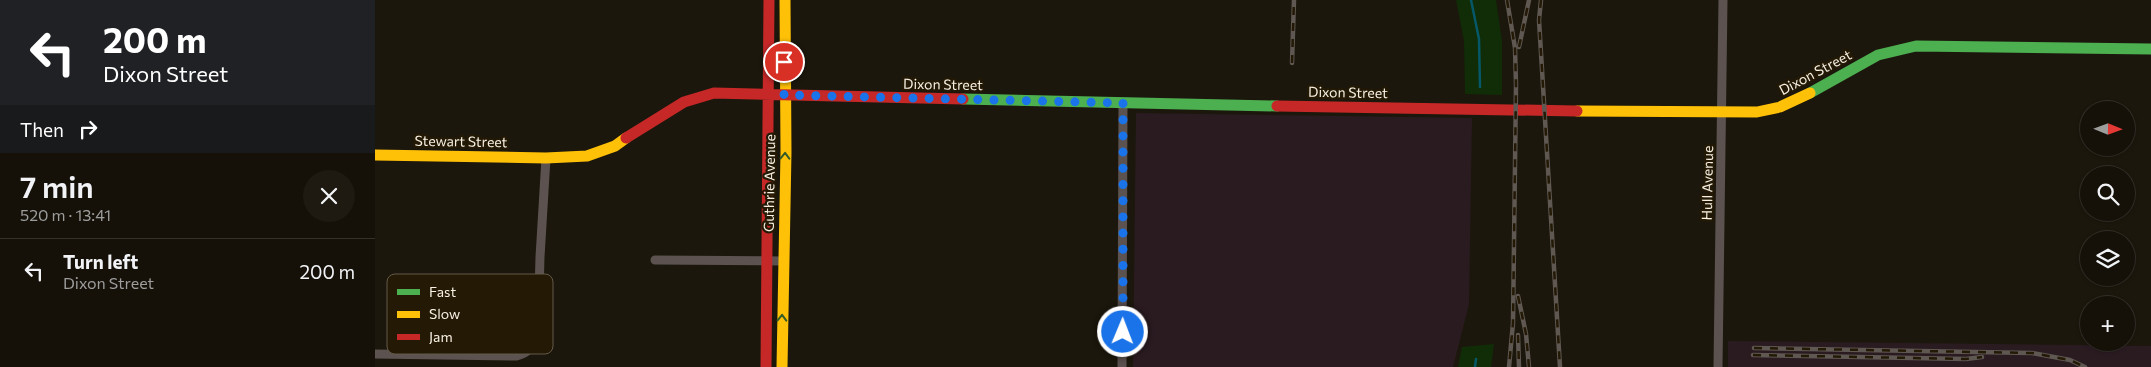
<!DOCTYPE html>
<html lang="en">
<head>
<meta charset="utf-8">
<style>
	:root { --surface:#151109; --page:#1e1a12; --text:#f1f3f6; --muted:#9d9d9c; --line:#34312a }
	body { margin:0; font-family:Commissioner,sans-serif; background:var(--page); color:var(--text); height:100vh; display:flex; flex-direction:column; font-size:19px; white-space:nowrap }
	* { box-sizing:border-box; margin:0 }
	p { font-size:16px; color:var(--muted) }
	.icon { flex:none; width:28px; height:28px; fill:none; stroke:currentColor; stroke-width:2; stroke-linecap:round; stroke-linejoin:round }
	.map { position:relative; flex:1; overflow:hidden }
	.panel { display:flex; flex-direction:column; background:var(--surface); width:375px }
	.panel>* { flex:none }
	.guide { background:#202124; color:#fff; overflow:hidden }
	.needle { width:32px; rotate:91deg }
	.fabs { position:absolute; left:1705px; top:101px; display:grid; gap:10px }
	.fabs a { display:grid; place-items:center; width:55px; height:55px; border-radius:50%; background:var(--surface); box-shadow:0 1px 4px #0004,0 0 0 1px var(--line); font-size:25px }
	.pin { position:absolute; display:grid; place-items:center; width:42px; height:42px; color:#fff; margin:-21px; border:2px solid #fff; border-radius:50%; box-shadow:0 1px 5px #0007 }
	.me { position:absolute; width:55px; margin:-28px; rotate:1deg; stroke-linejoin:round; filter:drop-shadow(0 0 4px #0008) }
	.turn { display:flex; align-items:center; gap:18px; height:105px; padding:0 20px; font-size:22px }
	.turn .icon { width:65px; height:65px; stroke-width:2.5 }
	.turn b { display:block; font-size:35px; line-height:42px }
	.then { display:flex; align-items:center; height:48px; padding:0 20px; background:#0003; gap:10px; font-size:19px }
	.round { display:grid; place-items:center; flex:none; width:52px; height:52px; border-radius:26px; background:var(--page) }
	.head { display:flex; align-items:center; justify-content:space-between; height:85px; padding:0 20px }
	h1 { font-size:30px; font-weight:600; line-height:38px }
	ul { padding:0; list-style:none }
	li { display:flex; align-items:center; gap:15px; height:65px; padding:0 20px; border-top:1px solid var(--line) }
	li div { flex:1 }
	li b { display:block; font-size:19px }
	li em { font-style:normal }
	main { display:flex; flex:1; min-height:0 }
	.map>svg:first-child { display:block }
</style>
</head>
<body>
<main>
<section class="panel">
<div class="guide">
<div class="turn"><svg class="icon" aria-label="left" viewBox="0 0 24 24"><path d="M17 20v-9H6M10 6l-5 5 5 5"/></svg><div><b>200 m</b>Dixon Street</div></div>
<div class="then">Then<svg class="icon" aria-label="right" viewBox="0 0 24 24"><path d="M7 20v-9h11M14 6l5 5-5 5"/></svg></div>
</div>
<div class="head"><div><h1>7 min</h1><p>520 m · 13:41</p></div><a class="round"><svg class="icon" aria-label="close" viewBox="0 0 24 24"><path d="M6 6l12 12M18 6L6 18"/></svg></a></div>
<ul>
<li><svg class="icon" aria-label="left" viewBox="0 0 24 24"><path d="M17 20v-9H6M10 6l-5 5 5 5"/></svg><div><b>Turn left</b><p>Dixon Street</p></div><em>200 m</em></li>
</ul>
</section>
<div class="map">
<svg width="1776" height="367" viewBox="0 0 1776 367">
	<rect width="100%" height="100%" fill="#1c170c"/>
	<path fill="#2a1b21" d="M 761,113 L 1097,118 L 1094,304 L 1078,367 L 758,367 Z
		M 1353,341 L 1776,346 L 1776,367 L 1353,367 Z"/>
	<path fill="#102d07" d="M 1081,0 L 1121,0 L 1127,41 L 1127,95 L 1090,94 L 1089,41 Z
		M 1119,344 L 1116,367 L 1083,367 L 1087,347 Z"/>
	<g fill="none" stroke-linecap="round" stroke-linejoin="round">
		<path stroke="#065868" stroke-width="2.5" d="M 1096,0 L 1104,39 L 1105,87
			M 1100,367 L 1101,359"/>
		<path stroke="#5c5250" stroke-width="9" d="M 280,260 L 407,261
			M 0,354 L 141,356 C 154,353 162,344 163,331 L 165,257 L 171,158
			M 747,367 L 748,103
			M 1343,367 L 1348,0"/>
		<path stroke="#4caf50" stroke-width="11" d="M 1435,93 L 1503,55 L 1541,46 L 1776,49
			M 588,99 L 902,106"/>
		<path stroke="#ffc107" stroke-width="11" d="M 1202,111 L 1382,112 L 1405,107 L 1435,93
			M 0,155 L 171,158 L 212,156 L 240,146 L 251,138
			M 407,367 L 411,152 L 410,0"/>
		<path stroke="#c62828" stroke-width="11" d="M 902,106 L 1202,111
			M 251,138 L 309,102 L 339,93 L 588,99
			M 391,367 L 394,0"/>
		<defs>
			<path id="rail" d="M 1132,0 L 1140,48 L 1141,85 L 1138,323 L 1134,367
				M 1166,0 L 1164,20 L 1185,367
				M 1144,47 L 1154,0
				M 917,63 L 919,0
				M 1143,296 L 1151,334 L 1154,367
				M 1143,335 L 1144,367
				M 1379,348 L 1657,353 L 1695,360 L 1710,367
				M 1378,355 L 1591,359 L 1607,357"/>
		</defs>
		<use href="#rail" stroke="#5f5852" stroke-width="4.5"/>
		<use href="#rail" stroke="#231905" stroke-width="2.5" stroke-dasharray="8" stroke-linecap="butt"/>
	</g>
	<defs><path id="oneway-chevron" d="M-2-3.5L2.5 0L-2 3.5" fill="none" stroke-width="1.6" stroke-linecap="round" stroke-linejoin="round" transform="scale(1.25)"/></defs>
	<g stroke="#355c27">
		<use href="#oneway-chevron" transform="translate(410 156) rotate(-89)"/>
		<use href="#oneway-chevron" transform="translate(407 318) rotate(-89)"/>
	</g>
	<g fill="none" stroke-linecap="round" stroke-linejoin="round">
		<path stroke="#1a73e8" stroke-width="9" stroke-dasharray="0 16.2" d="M 409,62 L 409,95 L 748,103 L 748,332"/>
	</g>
	<g text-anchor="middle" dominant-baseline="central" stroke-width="4.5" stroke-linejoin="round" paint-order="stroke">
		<g font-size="14" fill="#f7f0e3" stroke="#231905">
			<text transform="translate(1440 72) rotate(-28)">Dixon Street</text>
			<text transform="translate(568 84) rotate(1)">Dixon Street</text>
			<text transform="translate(973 92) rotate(1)">Dixon Street</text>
			<text transform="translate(86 141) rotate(1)">Stewart Street</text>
			<text transform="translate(394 183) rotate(-89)">Guthrie Avenue</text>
			<text transform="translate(1332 183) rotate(-89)">Hull Avenue</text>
		</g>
	</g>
	<rect x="12" y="274" width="166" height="80" rx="8" fill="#231905" stroke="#635a48" stroke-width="1"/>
	<rect x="22" y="289" width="23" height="6" fill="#4caf50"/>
	<rect x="22" y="311" width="23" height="7" fill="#ffc107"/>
	<rect x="22" y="334" width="23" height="6" fill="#c62828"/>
	<g font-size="14" fill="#f7f0e3">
		<text x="54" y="297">Fast</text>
		<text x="54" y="319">Slow</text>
		<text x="54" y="342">Jam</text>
	</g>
</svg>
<div class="fabs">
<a><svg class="needle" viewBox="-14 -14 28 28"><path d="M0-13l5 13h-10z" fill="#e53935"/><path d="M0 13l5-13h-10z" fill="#9d9d9c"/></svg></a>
<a><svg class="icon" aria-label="search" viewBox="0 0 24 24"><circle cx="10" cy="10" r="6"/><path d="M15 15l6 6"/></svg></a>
<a><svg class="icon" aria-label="layers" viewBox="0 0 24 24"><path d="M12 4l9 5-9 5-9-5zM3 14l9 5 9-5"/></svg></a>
<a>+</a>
</div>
<div class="pin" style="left:409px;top:62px;background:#d93025"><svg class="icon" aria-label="arrive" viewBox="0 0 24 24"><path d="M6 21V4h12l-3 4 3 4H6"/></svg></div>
<svg class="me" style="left:748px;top:332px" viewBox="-20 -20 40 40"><circle r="17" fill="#1a73e8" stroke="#fff" stroke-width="3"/><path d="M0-11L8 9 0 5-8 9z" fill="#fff"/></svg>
</div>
</main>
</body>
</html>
